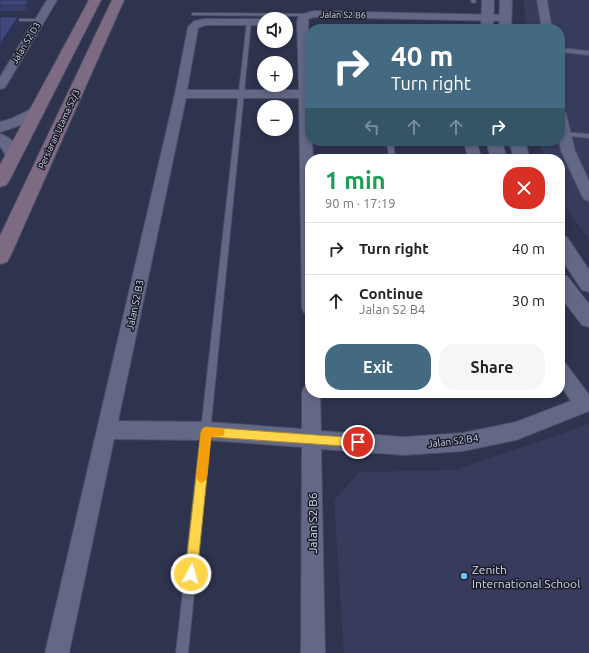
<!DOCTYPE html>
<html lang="en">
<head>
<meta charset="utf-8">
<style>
	:root { --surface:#fff; --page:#f6f6f6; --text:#222; --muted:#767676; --line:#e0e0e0; --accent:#436a80 }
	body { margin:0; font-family:Ubuntu,sans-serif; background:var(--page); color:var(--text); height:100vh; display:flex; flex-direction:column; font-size:15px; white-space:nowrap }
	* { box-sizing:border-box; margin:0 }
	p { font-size:13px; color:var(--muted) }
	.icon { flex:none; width:22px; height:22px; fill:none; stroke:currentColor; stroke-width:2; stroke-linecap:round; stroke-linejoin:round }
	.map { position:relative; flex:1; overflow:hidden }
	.details { position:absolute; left:305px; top:154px; width:260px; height:244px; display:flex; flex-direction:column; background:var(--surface); border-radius:16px; box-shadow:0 2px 6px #0003 }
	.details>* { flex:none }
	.hud { position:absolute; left:305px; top:24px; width:260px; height:122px; border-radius:16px; box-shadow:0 2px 6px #0003; background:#436a80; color:#fff; overflow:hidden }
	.controls { position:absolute; left:257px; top:12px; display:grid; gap:8px }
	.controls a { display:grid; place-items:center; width:36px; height:36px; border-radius:50%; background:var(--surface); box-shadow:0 2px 6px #0003; font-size:20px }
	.pin { position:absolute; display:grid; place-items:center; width:34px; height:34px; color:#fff; margin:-17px; border:2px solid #fff; border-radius:50%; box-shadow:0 1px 4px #0007 }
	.me { position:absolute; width:44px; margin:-22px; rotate:6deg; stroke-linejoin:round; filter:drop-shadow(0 0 3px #0008) }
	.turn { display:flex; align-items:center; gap:14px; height:84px; padding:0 20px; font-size:18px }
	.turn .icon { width:52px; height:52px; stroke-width:2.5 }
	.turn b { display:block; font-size:28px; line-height:34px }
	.lanes { display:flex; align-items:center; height:38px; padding:0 20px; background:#0003; justify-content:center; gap:20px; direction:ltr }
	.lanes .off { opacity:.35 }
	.round { display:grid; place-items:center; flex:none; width:42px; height:42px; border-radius:16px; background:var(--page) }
	.summary { display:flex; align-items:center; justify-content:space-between; height:68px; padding:0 20px }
	h1 { font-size:24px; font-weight:700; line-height:30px; color:#1e9e55 }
	.cta { display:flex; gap:8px; margin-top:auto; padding:8px 20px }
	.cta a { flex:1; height:46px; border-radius:16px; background:var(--accent); color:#fff; font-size:16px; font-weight:700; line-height:46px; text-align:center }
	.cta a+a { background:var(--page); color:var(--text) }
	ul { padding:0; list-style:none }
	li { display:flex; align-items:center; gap:12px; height:52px; padding:0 20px; border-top:1px solid var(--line) }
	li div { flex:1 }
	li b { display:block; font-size:15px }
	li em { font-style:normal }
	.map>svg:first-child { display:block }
</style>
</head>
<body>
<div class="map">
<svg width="589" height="653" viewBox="0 0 589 653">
	<rect width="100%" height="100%" fill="#2e334e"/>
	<path fill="#373c5d" d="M 524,0 L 589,0 L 589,239 L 560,200 L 560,159 L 545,159 L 539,141 L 560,141 L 560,29 L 526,29 Z
		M 589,424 L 589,653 L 344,653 L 334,500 L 360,472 L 456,470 Z"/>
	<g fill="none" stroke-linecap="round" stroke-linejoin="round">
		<defs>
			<path id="service" d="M 471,0 L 475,0 L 476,2 L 472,3 Z
				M 192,13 L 307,14 L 309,15 L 307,16 L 194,15 L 192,15 Z
				M 0,19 L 40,19 L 42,20 L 40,21 L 0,21 Z
				M 247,21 L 251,22 L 188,653 L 176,653 Z
				M 560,48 L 589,51 L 589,55 L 560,52 Z
				M 563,132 L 589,134 L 589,138 L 561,135 L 560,134 Z
				M 387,141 L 393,141 L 395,159 L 389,159 Z"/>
			<path id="minor" d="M 47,0 L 57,0 L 6,86 L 4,88 L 0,89 L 0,77 Z
				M 537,0 L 547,0 L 552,29 L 542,29 Z
				M 314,11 L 505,15 L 510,18 L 505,21 L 314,17 L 308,19 L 310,71 L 310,141 L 312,141 L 313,159 L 310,159 L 310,314 L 304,313 L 302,308 L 299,98 L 186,98 L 118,421 L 207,422 L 302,429 L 302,393 L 304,387 L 310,385 L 310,393 L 320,393 L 321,431 L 404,437 L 463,433 L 516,422 L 571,401 L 560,384 L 560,361 L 566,364 L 589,395 L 589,411 L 516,440 L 463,451 L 404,455 L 321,449 L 325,653 L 301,653 L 302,447 L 207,440 L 114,439 L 69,653 L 45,653 L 175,94 L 188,27 L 194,21 L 205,19 L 264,19 L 264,25 L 205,25 L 198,28 L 187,90 L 299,90 L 297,22 L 299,15 Z
				M 560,110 L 564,111 L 566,114 L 575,151 L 589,181 L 589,201 L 584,199 L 582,196 L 561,151 L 559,141 Z
				M 464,141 L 476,141 L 482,159 L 468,159 Z"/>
			<path id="tertiary" d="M 482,0 L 494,0 L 493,29 L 481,29 Z
				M 500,0 L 512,0 L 511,29 L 499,29 Z
				M 37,106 L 42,107 L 44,110 C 37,121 13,128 0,132 L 0,122 L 13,118 Z
				M 0,134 C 12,137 16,146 22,155 L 20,159 L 14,160 L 8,159 L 0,146 Z
				M 486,141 L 502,141 L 507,159 L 491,159 Z
				M 509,141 L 525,141 L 530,159 L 514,159 Z
				M 560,235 L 567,237 L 589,270 L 589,292 L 582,290 L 560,257 Z
				M 560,274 L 567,276 L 589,304 L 589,327 L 582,325 L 560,296 Z"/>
			<path id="secondary" d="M 89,0 L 101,0 L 9,181 L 6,185 L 0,187 L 0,165 Z
				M 112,0 L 124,0 L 10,257 L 7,262 L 0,264 L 0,236 Z"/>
		</defs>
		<use href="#service" stroke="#4c4f66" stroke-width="2"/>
		<use href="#minor" stroke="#4c4f66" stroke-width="2"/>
		<use href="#tertiary" stroke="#4c4f66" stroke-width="2"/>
		<use href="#secondary" stroke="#4c4f66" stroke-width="2"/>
		<use href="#service" fill="#626886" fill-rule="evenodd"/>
		<use href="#minor" fill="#626886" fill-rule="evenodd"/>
		<use href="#tertiary" fill="#626886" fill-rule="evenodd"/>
		<use href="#secondary" fill="#7d6b83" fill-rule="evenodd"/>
	</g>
	<path fill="#373e6a" d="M 35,0 L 28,11 L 0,11 L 0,5 Z"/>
	<path fill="#2d3256" d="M 29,0 L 35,0 L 28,11 L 25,5 Z
		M 18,17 L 20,23 L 0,54 L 0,44 Z"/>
	<path fill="#40487b" stroke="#2d3256" d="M 0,0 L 29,0 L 25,5 L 0,5 Z
		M 0,17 L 18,17 L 0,44 Z"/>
	<path fill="#ffd54a" stroke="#a68a30" d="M 206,427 L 358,438 L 362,439 L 363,442 L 362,446 L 358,447 L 211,437 L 197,574 L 195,578 L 191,580 L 186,578 L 185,574 L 201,432 L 203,428 Z"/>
	<path fill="#f59e0b" d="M 206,427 L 223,429 L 225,432 L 223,436 L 211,437 L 207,477 L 205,481 L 201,483 L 198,481 L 196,477 L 201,432 L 203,428 Z"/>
	<circle fill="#6bc3f2" stroke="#1a1c28" stroke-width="1.5" cx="464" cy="576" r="4"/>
	<g text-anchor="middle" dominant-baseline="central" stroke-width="3" stroke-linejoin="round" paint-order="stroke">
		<g font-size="9" fill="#d4d8e9" stroke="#1a1c28">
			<text transform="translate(343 15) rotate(1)">Jalan S2 B6</text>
			<text transform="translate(26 43) rotate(-59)">Jalan S2 D3</text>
			<text transform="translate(59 129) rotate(-65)">Persiaran Utama S2/3</text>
		</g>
		<g font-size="10" fill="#d4d8e9" stroke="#1a1c28">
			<text transform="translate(135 305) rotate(-78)">Jalan S2 B3</text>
			<text transform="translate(453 441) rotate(-7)">Jalan S2 B4</text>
		</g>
		<g font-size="12" fill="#d4d8e9" stroke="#1a1c28">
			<text transform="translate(312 523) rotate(-90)">Jalan S2 B6</text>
		</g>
		<g font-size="12" fill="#d4d8e9" stroke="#1a1c28" text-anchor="start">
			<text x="472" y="569">Zenith<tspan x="472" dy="14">International School</tspan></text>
		</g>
	</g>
</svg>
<div class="controls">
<a><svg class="icon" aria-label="sound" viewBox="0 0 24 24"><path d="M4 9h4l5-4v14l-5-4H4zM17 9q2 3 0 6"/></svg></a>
<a>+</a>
<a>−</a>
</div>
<div class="pin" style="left:358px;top:442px;background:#d93025"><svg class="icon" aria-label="arrive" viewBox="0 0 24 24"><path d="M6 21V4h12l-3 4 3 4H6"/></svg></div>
<svg class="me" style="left:191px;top:574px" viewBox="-20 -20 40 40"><circle r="17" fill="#ffd54a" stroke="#fff" stroke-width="3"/><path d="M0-11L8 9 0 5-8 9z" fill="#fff"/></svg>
<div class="hud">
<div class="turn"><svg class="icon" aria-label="right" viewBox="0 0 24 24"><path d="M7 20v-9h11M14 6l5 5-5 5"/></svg><div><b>40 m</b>Turn right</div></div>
<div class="lanes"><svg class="icon off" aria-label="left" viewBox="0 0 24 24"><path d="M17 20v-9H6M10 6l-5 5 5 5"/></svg><svg class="icon off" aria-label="ahead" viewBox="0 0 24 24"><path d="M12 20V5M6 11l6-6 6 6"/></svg><svg class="icon off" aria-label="ahead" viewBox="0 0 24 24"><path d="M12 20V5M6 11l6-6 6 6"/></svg><svg class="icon" aria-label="right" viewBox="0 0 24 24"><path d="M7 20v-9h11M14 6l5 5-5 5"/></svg></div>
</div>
<section class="details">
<div class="summary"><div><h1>1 min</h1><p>90 m · 17:19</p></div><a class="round" style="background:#d93025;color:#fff"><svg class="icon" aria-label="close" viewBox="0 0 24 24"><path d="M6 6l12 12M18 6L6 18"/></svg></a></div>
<ul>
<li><svg class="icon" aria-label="right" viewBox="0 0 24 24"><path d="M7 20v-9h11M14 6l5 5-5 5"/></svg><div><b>Turn right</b></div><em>40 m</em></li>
<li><svg class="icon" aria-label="ahead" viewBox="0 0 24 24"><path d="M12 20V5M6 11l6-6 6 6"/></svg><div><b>Continue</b><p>Jalan S2 B4</p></div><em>30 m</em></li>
</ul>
<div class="cta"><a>Exit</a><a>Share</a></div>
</section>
</div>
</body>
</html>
